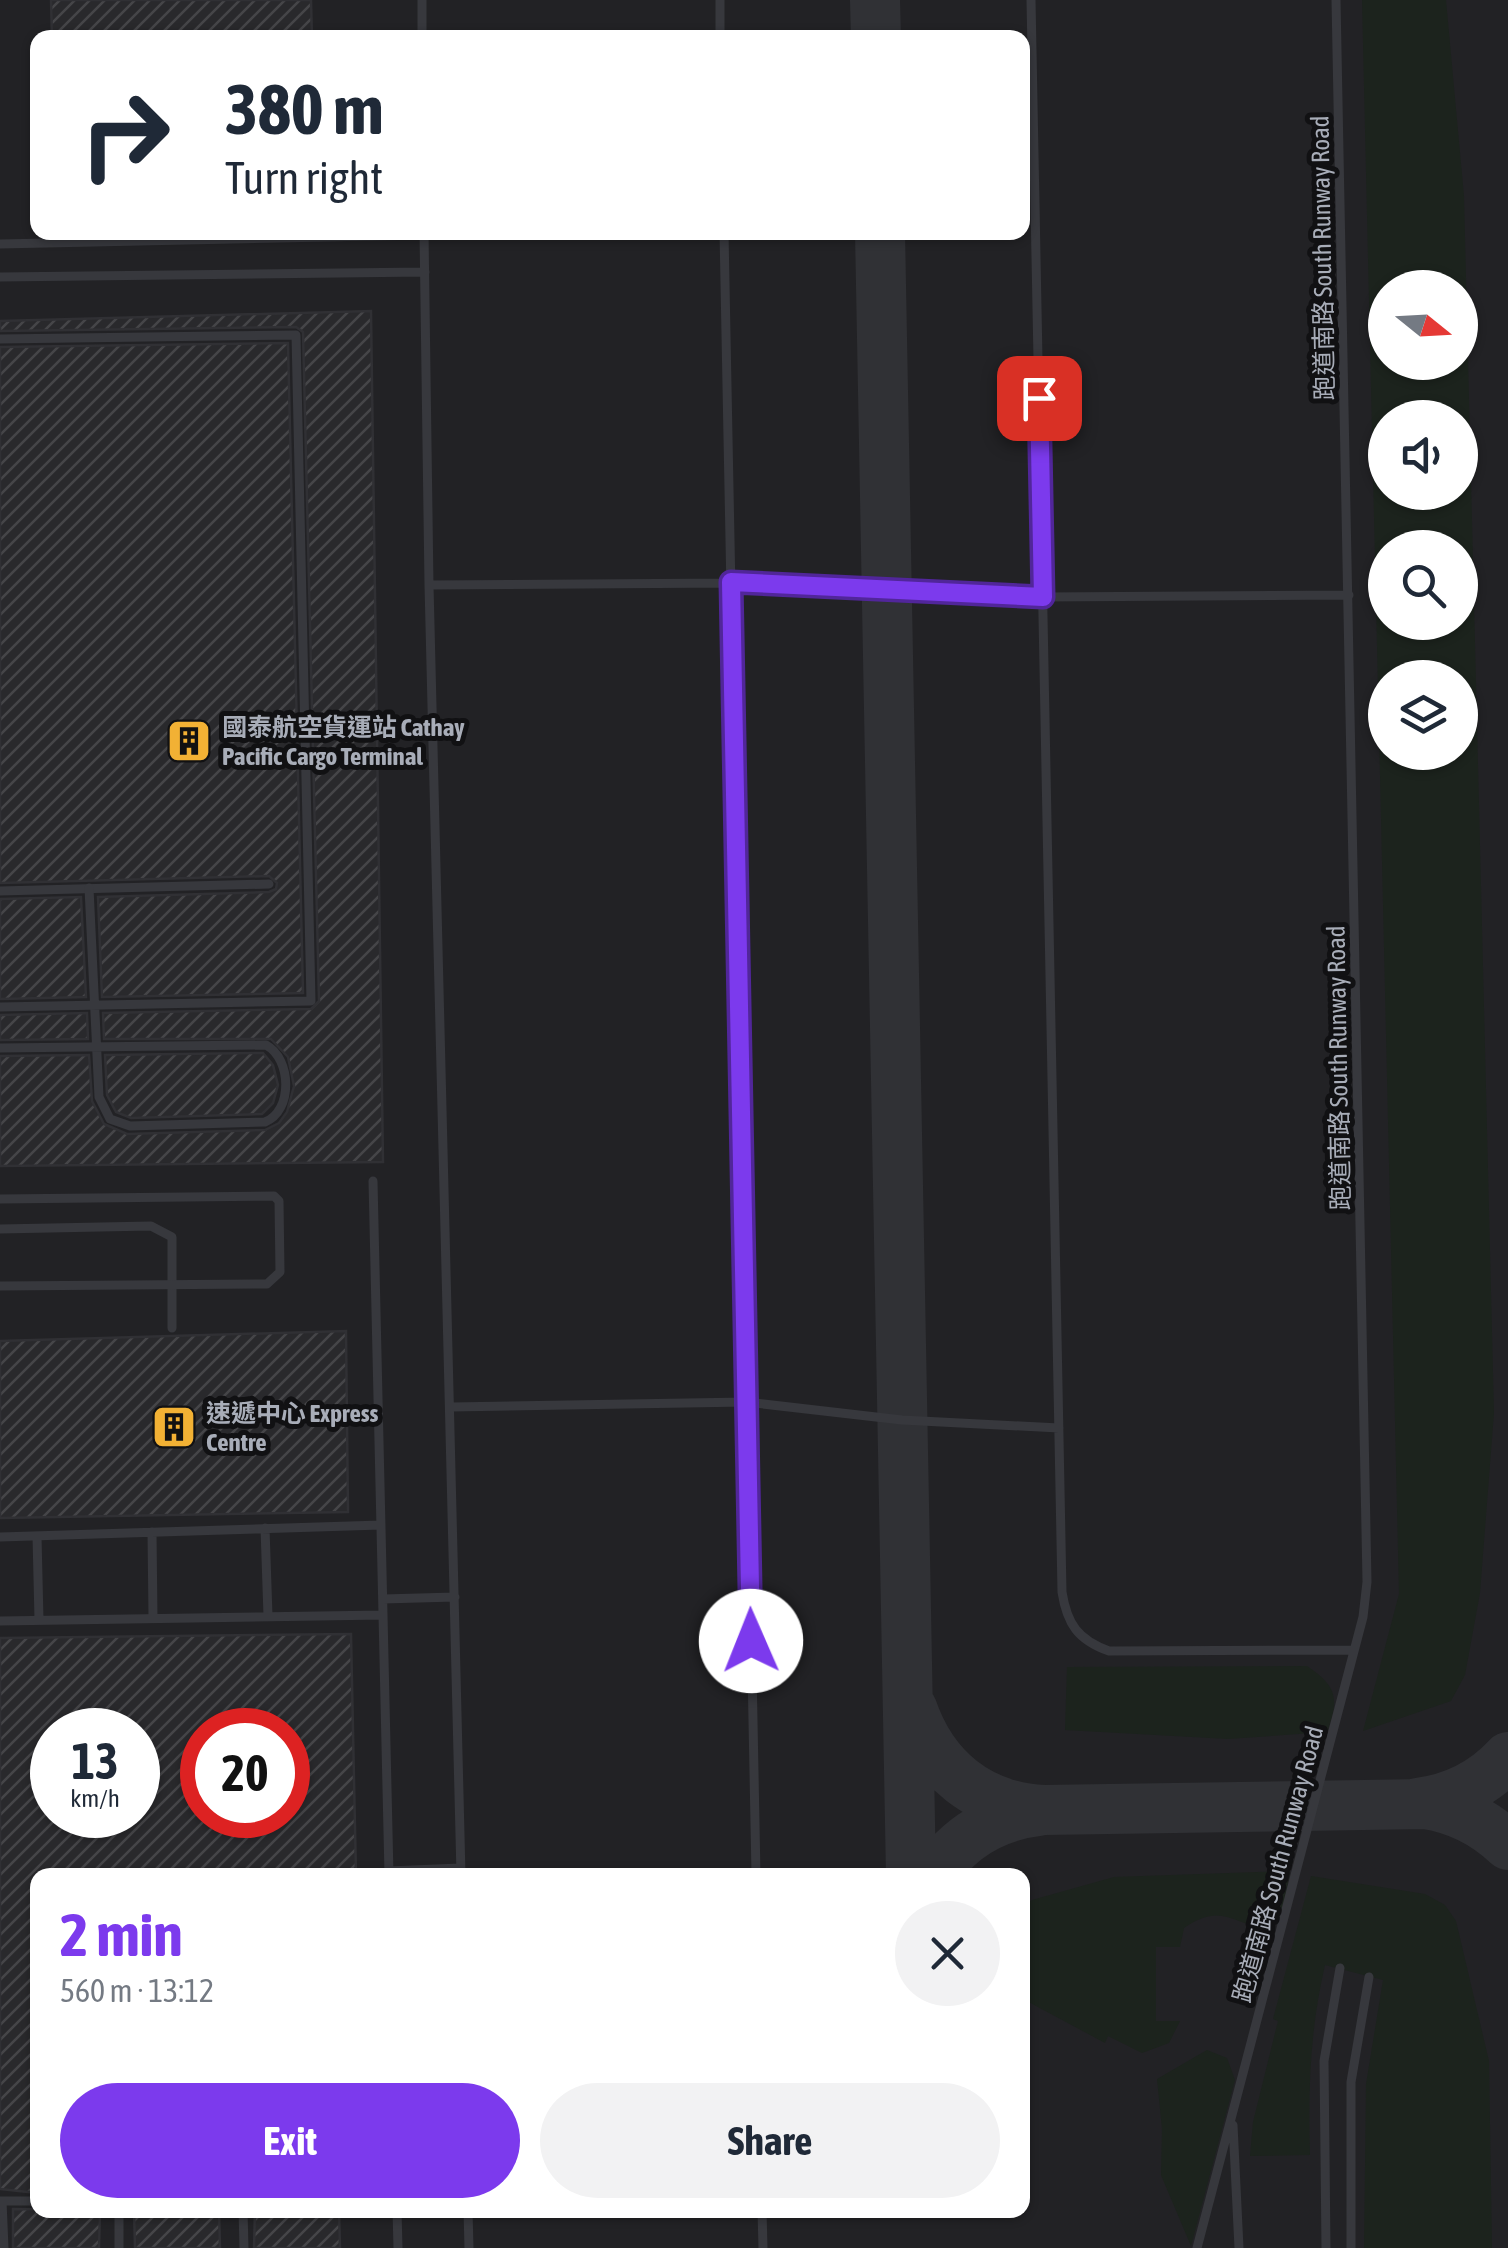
<!DOCTYPE html>
<html lang="en">
<head>
<meta charset="utf-8">
<style>
	:root { --surface:#fff; --page:#f2f2f3; --text:#1f2937; --muted:#747a83; --accent:#7c3aed }
	body { margin:0; font-family:"Asap Condensed","Noto Sans TC",sans-serif; background:var(--page); color:var(--text); height:100vh; display:flex; flex-direction:column; font-size:38px; white-space:nowrap }
	* { box-sizing:border-box; margin:0 }
	p { font-size:32px; color:var(--muted) }
	.icon { flex:none; width:55px; height:55px; fill:none; stroke:currentColor; stroke-width:2; stroke-linecap:round; stroke-linejoin:round }
	.map { position:relative; flex:1; overflow:hidden }
	.sheet { position:absolute; left:30px; top:1868px; width:1000px; height:350px; display:flex; flex-direction:column; background:var(--surface); border-radius:20px; box-shadow:0 2px 8px #0004 }
	.sheet>* { flex:none }
	.banner { position:absolute; left:30px; top:30px; width:1000px; height:210px; border-radius:20px; box-shadow:0 2px 8px #0004; background:#fff; color:var(--text); overflow:hidden }
	.needle { width:65px; rotate:108deg }
	.tools { position:absolute; left:1368px; top:270px; display:grid; gap:20px }
	.tools a { display:grid; place-items:center; width:110px; height:110px; border-radius:50%; background:var(--surface); box-shadow:0 2px 8px #0004; font-size:50px }
	.speed { position:absolute; left:30px; top:1708px; display:flex; gap:20px; font-size:50px; font-weight:700; text-align:center }
	.speed>* { display:grid; place-content:center; width:130px; height:130px; border-radius:50%; background:var(--surface); box-shadow:0 2px 8px #0004; line-height:1 }
	.speed small { font-size:25px; font-weight:400 }
	.speed .limit { border:15px solid #d22; background:#fff; color:#111 }
	.pin { position:absolute; display:grid; place-items:center; width:85px; height:85px; color:#fff; margin:-42px; border-radius:20px; box-shadow:0 5px 15px #0006 }
	.me { position:absolute; width:110px; margin:-55px; rotate:359deg; stroke-linejoin:round; filter:drop-shadow(0 0 8px #0008) }
	.turn { display:flex; align-items:center; gap:35px; height:210px; padding:0 30px; font-size:45px }
	.turn .icon { width:130px; height:130px; stroke-width:2.5 }
	.turn b { display:block; font-size:70px; line-height:85px }
	.round { display:grid; place-items:center; flex:none; width:105px; height:105px; border-radius:52px; background:var(--page) }
	.overview { display:flex; align-items:center; justify-content:space-between; height:170px; padding:0 30px }
	h1 { font-size:60px; font-weight:700; line-height:75px; color:var(--accent) }
	.button { display:flex; gap:20px; margin-top:auto; padding:20px 30px }
	.button a { flex:1; height:115px; border-radius:60px; background:var(--accent); color:#fff; font-size:40px; font-weight:700; line-height:115px; text-align:center }
	.button a+a { background:var(--page); color:var(--text) }
	.map>svg:first-child { display:block }
</style>
</head>
<body>
<div class="map">
<svg width="1508" height="2248" viewBox="0 0 1508 2248">
	<defs>
		<pattern id="building-hatch" width="6" height="6" patternUnits="userSpaceOnUse" patternTransform="scale(2.5)"><rect width="6" height="6" fill="#29292c"/><path d="M-1 1l2-2M0 6l6-6M5 7l2-2" fill="none" stroke="#454548"/></pattern>
	</defs>
	<rect width="100%" height="100%" fill="#161618"/>
	<path fill="#222225" fill-rule="evenodd" d="M 0,0 L 1508,0 L 1508,2248 L 0,2248 ZM 38,38 L 1022,38 L 1022,232 L 38,232 ZM 1385,288 L 1460,288 L 1460,362 L 1385,362 ZM 1385,418 L 1460,418 L 1460,492 L 1385,492 ZM 1385,548 L 1460,548 L 1460,622 L 1385,622 ZM 1385,678 L 1460,678 L 1460,752 L 1385,752 ZM 52,1730 L 138,1730 L 138,1815 L 52,1815 ZM 202,1730 L 288,1730 L 288,1815 L 202,1815 ZM 38,1875 L 1022,1875 L 1022,2210 L 38,2210 Z"/>
	<path fill="#1c231d" fill-rule="evenodd" d="M 1362,0 L 1446,0 L 1464,196 L 1494,1413 L 1480,1593 L 1465,1675 L 1451,1701 L 1363,1731 L 1399,1594 ZM 1385,288 L 1460,288 L 1460,362 L 1385,362 ZM 1385,418 L 1460,418 L 1460,492 L 1385,492 ZM 1385,548 L 1460,548 L 1460,622 L 1385,622 ZM 1385,678 L 1460,678 L 1460,752 L 1385,752 Z
		M 1307,1666 C 1338,1687 1339,1699 1327,1732 L 1228,1739 L 1065,1730 L 1067,1667 Z
		M 1290,1871 L 1283,1909 L 1273,1925 C 1235,1932 1227,1898 1184,1928 L 1180,1947 L 1156,1947 L 1156,2021 L 1180,2021 L 1169,2043 L 1142,2053 L 1108,2036 L 1105,2043 L 1023,1999 L 1022,1906 L 1032,1900 L 1114,1877 Z
		M 1311,1876 L 1425,1894 L 1445,1905 L 1456,1921 L 1489,2061 L 1492,2248 L 1364,2248 L 1366,2084 L 1383,1980 L 1325,1965 C 1310,2029 1308,2090 1310,2155 L 1250,2156 L 1253,2122 L 1278,2021 L 1273,2019 Z
		M 1207,2050 L 1227,2058 L 1235,2080 L 1191,2246 L 1161,2175 L 1162,2129 L 1157,2079 Z"/>
	<g fill="none" stroke-linecap="round" stroke-linejoin="round">
		<path stroke="#303135" stroke-width="50" d="M 875,0 L 876,38
			M 880,232 L 911,1875
			M 912,1708 C 933,1769 979,1807 1044,1810 L 1425,1804 C 1458,1809 1484,1822 1508,1845
			M 1417,1803 C 1452,1799 1484,1783 1508,1757
			M 934,1875 C 958,1838 995,1816 1039,1811"/>
	</g>
	<path fill="url(#building-hatch)" stroke="#303034" stroke-width="2.5" fill-rule="evenodd" d="M 51,0 L 311,0 L 312,38 L 52,38 Z
		M 371,311 L 383,1162 L 0,1166 L 0,1056 L 89,1055 L 92,1101 L 104,1124 L 127,1134 L 265,1130 L 279,1123 L 287,1112 L 294,1086 L 288,1057 L 271,1039 L 104,1039 L 103,1013 L 311,1009 L 319,1001 L 303,332 L 296,327 L 0,331 L 0,321 Z
		M 288,343 L 303,993 L 102,997 L 98,897 L 269,892 L 276,889 L 277,883 L 269,876 L 0,883 L 0,347 Z
		M 81,897 L 86,997 L 0,999 L 0,899 Z
		M 87,1013 L 88,1039 L 0,1040 L 0,1015 Z
		M 263,1053 L 273,1065 L 278,1085 L 273,1103 L 262,1114 L 131,1118 L 116,1112 L 107,1095 L 105,1055 Z
		M 346,1331 L 348,1512 L 0,1518 L 0,1341 Z
		M 351,1634 L 356,1875 L 38,1875 L 38,2193 L 0,2189 L 0,1638 ZM 52,1730 L 138,1730 L 138,1815 L 52,1815 ZM 202,1730 L 288,1730 L 288,1815 L 202,1815 Z
		M 13,2209 L 100,2210 L 99,2248 L 13,2248 Z
		M 134,2210 L 219,2210 L 220,2248 L 135,2248 Z
		M 255,2210 L 339,2210 L 340,2248 L 254,2248 Z"/>
	<g fill="none" stroke-linecap="round" stroke-linejoin="round">
		<path stroke="#37383d" stroke-width="9" d="M 422,0 L 422,38
			M 720,0 L 720,38
			M 1031,0 L 1062,1592 C 1067,1624 1078,1640 1109,1651 L 1354,1650
			M 424,232 L 429,585 L 461,1875
			M 724,232 L 756,1875
			M 0,244 L 424,235
			M 0,277 L 425,272
			M 429,585 L 731,583 L 1043,597 L 1349,595
			M 0,891 L 269,884
			M 373,1181 L 389,1875
			M 0,1229 L 151,1226 L 172,1237 L 172,1328
			M 451,1407 L 746,1402 L 902,1420 L 1059,1428
			M 265,1528 L 268,1616
			M 152,1532 L 153,1618
			M 37,1536 L 39,1620
			M 0,1537 L 381,1525
			M 383,1599 L 455,1597
			M 0,1621 L 383,1615
			M 389,1871 L 460,1868
			M 1233,2125 L 1239,2248
			M 0,2201 L 38,2201
			M 2,2201 L 4,2248
			M 119,2210 L 119,2248
			M 243,2210 L 244,2248
			M 397,2210 L 398,2248
			M 468,2210 L 469,2248
			M 762,2210 L 763,2248
			M 1197,2248 L 1363,1617 L 1367,1582 L 1336,0
			M 1326,2248 L 1324,2061 L 1340,1968
			M 1351,2248 L 1351,2082 L 1369,1977"/>
		<path stroke="#37383d" stroke-width="9" d="M 0,339 L 296,335 L 311,1001 L 0,1007
			M 0,1048 L 266,1045 C 292,1059 293,1111 265,1122 L 130,1126 L 110,1119 L 99,1097 L 89,888
			M 0,1199 L 274,1196 L 279,1201 L 280,1272 L 267,1284 L 0,1286"/>
	</g>
	<g fill="none" stroke-linecap="round" stroke-linejoin="round">
		<defs>
			<path id="route" d="M 751,1641 L 731,582 L 1043,597 L 1039,398"/>
		</defs>
		<use href="#route" stroke="#51269a" stroke-width="25"/>
		<use href="#route" stroke="#7c3aed" stroke-width="18"/>
	</g>
	<defs>
		<symbol id="building-square" viewBox="-11 -11 22 22"><rect x="-9" y="-9" width="18" height="18" rx="4" fill="#f2b134" stroke="#111113"/><path d="M-4-6H4V6H1V3H-1V6H-4ZM-2.5-4.3h1.7v1.8h-1.7ZM.8-4.3h1.7v1.8H.8ZM-2.5-1h1.7V.8h-1.7ZM.8-1h1.7V.8H.8Z" fill="#111"/></symbol>
	</defs>
	<g fill-rule="evenodd">
		<use href="#building-square" x="164" y="716" width="50" height="50"/>
		<use href="#building-square" x="149" y="1402" width="50" height="50"/>
	</g>
	<g text-anchor="middle" dominant-baseline="central" stroke-width="10" stroke-linejoin="round" paint-order="stroke">
		<g font-size="25" fill="#a8adb8" stroke="#111113">
			<text transform="translate(1322 258) rotate(-91)">跑道南路 South Runway Road</text>
			<text transform="translate(1338 1068) rotate(-91)">跑道南路 South Runway Road</text>
			<text transform="translate(1278 1864) rotate(-75)">跑道南路 South Runway Road</text>
		</g>
		<g font-size="25" font-weight="bold" fill="#a8adb8" stroke="#111113" text-anchor="start">
			<text x="222" y="727">國泰航空貨運站 Cathay<tspan x="222" dy="29">Pacific Cargo Terminal</tspan></text>
			<text x="206" y="1413">速遞中心 Express<tspan x="206" dy="29">Centre</tspan></text>
		</g>
	</g>
</svg>
<div class="tools">
<a><svg class="needle" viewBox="-14 -14 28 28"><path d="M0-13l5 13h-10z" fill="#e53935"/><path d="M0 13l5-13h-10z" fill="#747a83"/></svg></a>
<a><svg class="icon" aria-label="sound" viewBox="0 0 24 24"><path d="M4 9h4l5-4v14l-5-4H4zM17 9q2 3 0 6"/></svg></a>
<a><svg class="icon" aria-label="search" viewBox="0 0 24 24"><circle cx="10" cy="10" r="6"/><path d="M15 15l6 6"/></svg></a>
<a><svg class="icon" aria-label="layers" viewBox="0 0 24 24"><path d="M12 4l9 5-9 5-9-5zM3 14l9 5 9-5"/></svg></a>
</div>
<div class="speed"><div>13<small>km/h</small></div><div class="limit">20</div></div>
<div class="pin" style="left:1039px;top:398px;background:#d93025"><svg class="icon" aria-label="arrive" viewBox="0 0 24 24"><path d="M6 21V4h12l-3 4 3 4H6"/></svg></div>
<svg class="me" style="left:751px;top:1641px" viewBox="-20 -20 40 40"><circle r="19" fill="#fff"/><path d="M0-13L10 11 0 6-10 11z" fill="#7c3aed"/></svg>
<div class="banner">
<div class="turn"><svg class="icon" aria-label="right" viewBox="0 0 24 24"><path d="M7 20v-9h11M14 6l5 5-5 5"/></svg><div><b>380 m</b>Turn right</div></div>
</div>
<section class="sheet">
<div class="overview"><div><h1>2 min</h1><p>560 m · 13:12</p></div><a class="round"><svg class="icon" aria-label="close" viewBox="0 0 24 24"><path d="M6 6l12 12M18 6L6 18"/></svg></a></div>
<div class="button"><a>Exit</a><a>Share</a></div>
</section>
</div>
</body>
</html>
